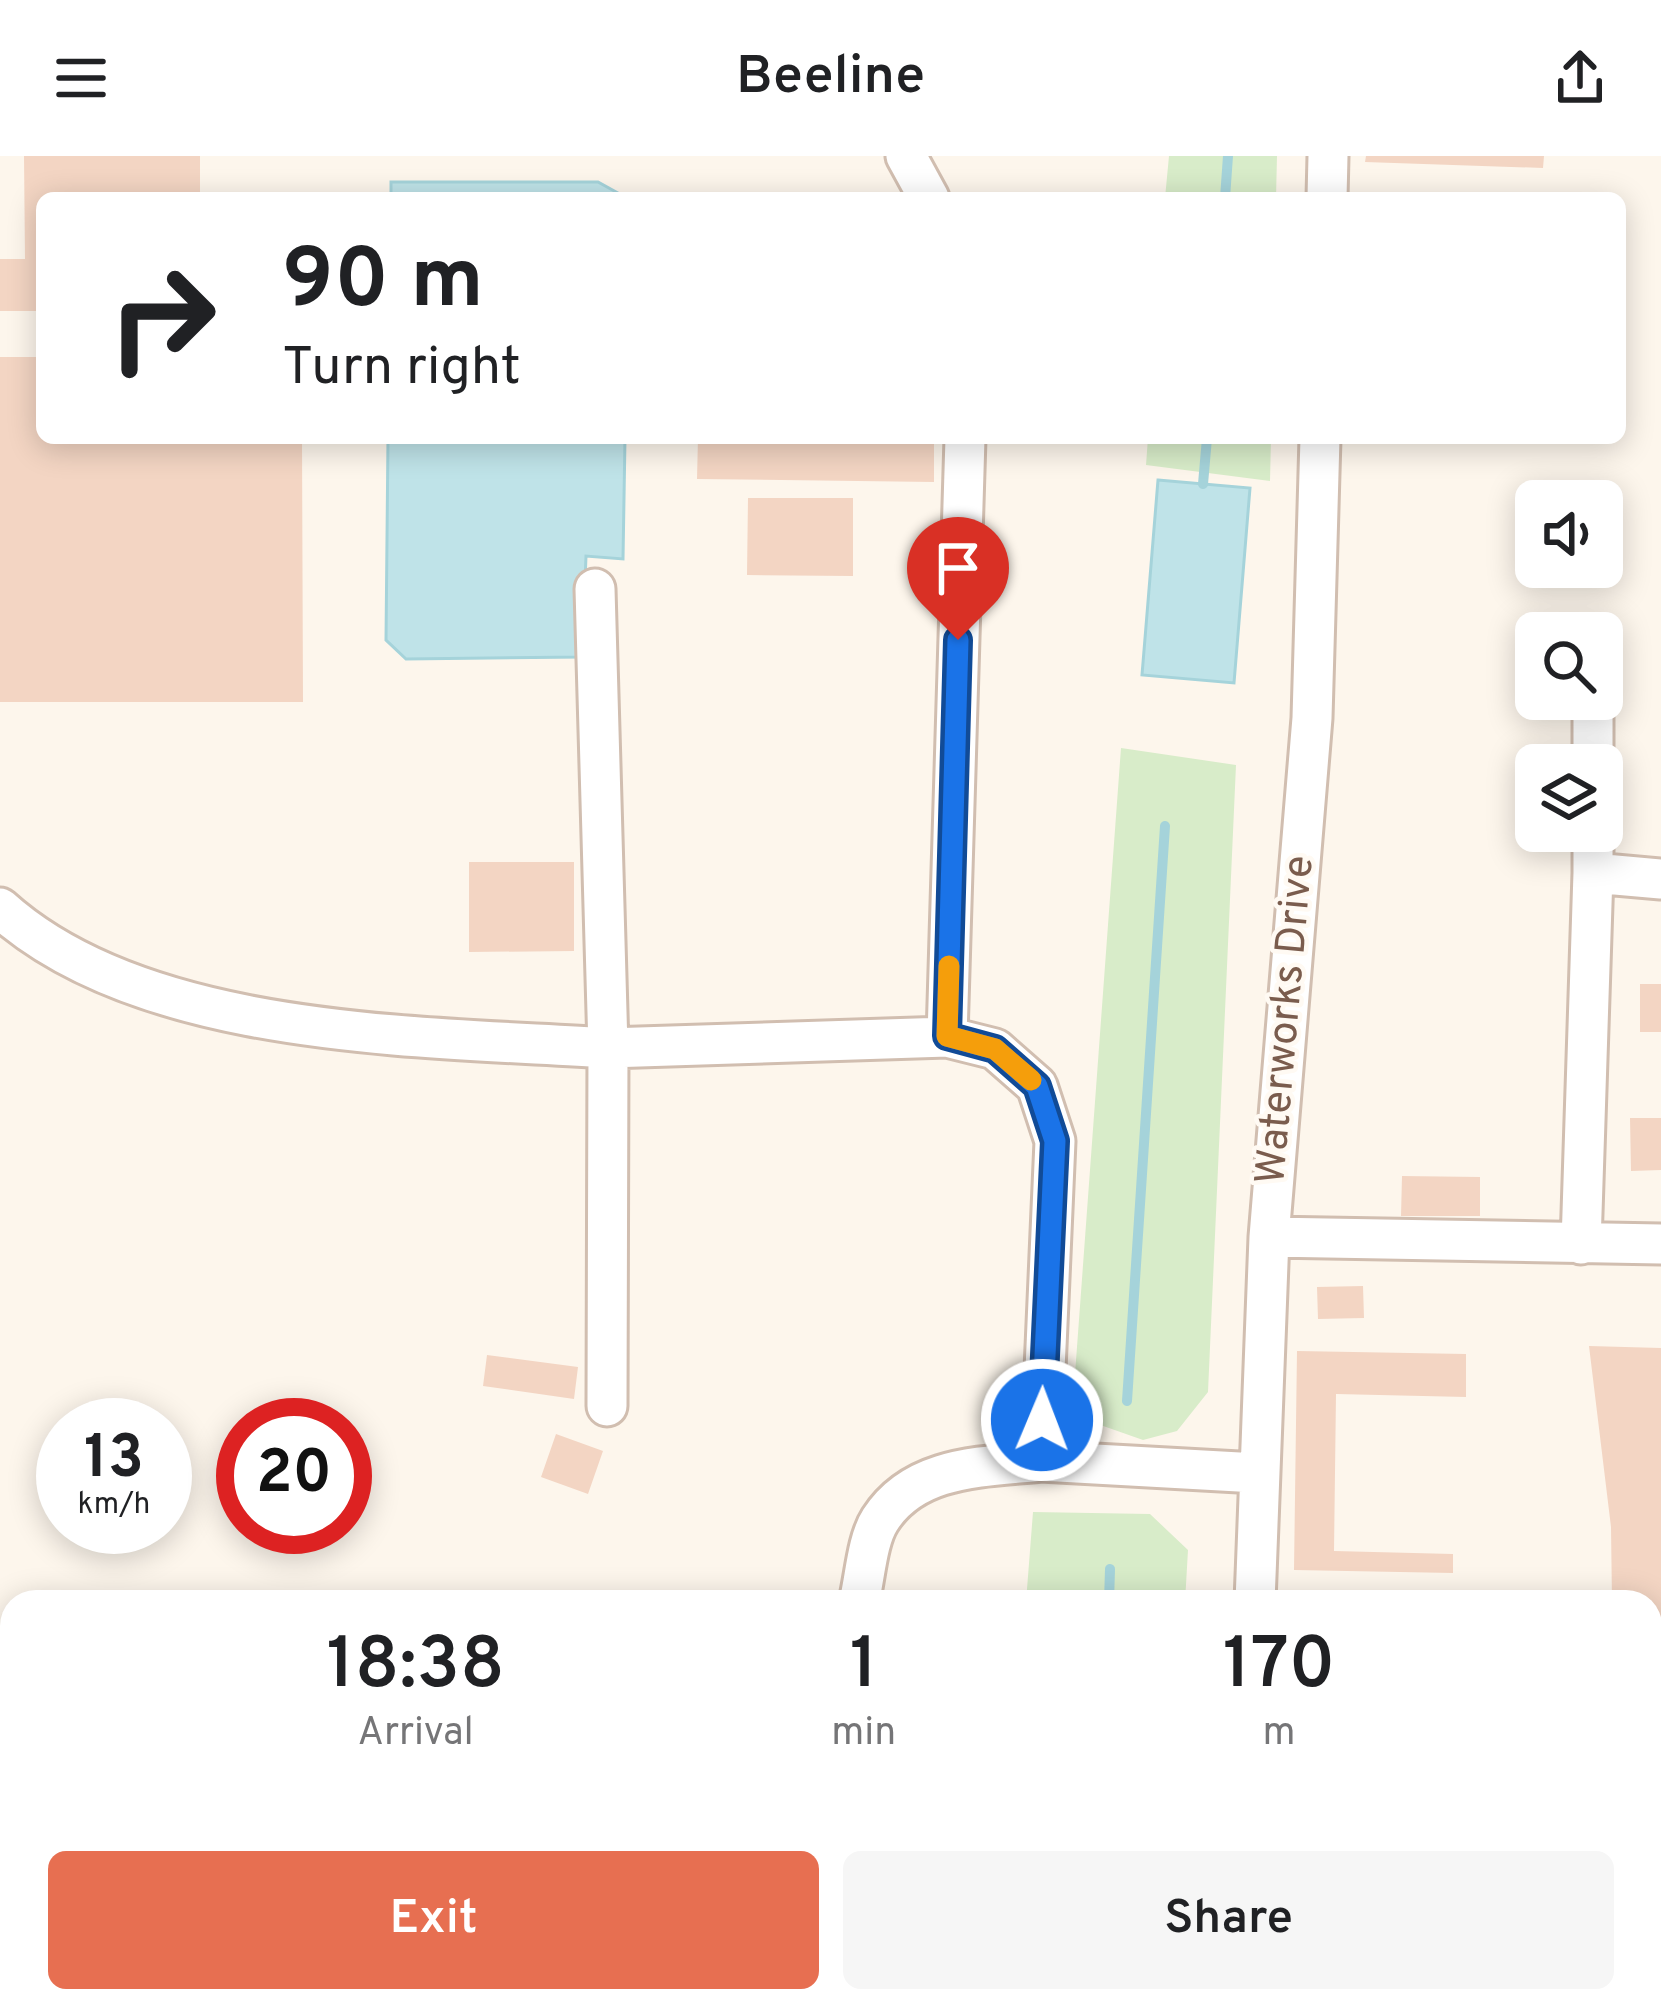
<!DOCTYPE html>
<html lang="en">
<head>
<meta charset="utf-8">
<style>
	:root { --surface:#fff; --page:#f6f6f6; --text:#202124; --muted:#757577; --accent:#e76f51 }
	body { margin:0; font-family:Overpass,sans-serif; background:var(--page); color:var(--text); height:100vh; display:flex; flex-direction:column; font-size:45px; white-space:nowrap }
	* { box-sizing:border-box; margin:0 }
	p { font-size:39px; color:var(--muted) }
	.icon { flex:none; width:66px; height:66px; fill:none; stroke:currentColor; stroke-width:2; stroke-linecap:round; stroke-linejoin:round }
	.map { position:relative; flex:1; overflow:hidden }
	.side { position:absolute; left:0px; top:1434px; width:1662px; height:423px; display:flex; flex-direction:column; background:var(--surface); border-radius:36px 36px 0 0; box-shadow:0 6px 30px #0003 }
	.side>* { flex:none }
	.guide { position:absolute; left:36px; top:36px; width:1590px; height:252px; border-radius:18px; box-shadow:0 6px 30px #0003; background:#fff; color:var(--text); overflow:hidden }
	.controls { position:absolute; left:1515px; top:324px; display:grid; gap:24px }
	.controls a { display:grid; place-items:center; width:108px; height:108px; border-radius:18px; background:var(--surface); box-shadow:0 6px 30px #0003; font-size:60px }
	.speed { position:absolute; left:36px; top:1242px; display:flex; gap:24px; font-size:60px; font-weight:700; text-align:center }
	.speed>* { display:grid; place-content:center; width:156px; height:156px; border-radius:50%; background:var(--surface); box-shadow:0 6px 30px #0003; line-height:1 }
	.speed small { font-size:30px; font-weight:400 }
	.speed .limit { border:18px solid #d22; background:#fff; color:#111 }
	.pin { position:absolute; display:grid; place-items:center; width:102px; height:102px; color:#fff; margin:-123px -51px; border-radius:50% 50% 50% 0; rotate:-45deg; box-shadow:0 0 12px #0007 }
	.pin .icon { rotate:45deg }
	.me { position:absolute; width:132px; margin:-66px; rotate:1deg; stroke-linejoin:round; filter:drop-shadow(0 0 9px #0008) }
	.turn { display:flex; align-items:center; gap:42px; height:252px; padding:0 48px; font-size:54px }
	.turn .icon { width:156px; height:156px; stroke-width:2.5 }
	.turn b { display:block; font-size:84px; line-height:102px }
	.eta { display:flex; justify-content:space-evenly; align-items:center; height:204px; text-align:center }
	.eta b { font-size:72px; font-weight:600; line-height:84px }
	.primary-button { display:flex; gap:24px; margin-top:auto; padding:24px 48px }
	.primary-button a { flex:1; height:138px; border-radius:18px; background:var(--accent); color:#fff; font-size:48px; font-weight:600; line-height:138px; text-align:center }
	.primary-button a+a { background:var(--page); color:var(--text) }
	header { display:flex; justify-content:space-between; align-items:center; height:156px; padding:0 48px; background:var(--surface); font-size:54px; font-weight:600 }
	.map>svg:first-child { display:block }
</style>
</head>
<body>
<header><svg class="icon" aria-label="menu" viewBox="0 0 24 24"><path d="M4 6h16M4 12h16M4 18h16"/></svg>Beeline<svg class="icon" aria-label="share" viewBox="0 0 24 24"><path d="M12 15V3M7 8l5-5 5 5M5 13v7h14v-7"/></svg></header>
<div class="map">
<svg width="1661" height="1856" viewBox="0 0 1661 1856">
	<rect width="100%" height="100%" fill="#fdf6ec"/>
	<path fill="#d8ecc9" d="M 1169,0 L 1277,0 L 1276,42 L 1165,42 Z
		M 1148,282 L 1271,282 L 1270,325 L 1146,309 Z
		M 1121,592 L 1236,609 L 1208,1236 L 1177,1275 L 1143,1284 L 1072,1259 Z
		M 1033,1356 L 1150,1358 L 1188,1394 L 1185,1446 L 1026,1446 Z
		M 836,1845 L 1095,1845 L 1092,1856 L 838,1856 Z"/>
	<path fill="#bfe3e8" stroke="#a5d3da" stroke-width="3" d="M 391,26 L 598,26 L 627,42 L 391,42 Z
		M 388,282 L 625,282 L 623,403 L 586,400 L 582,501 L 406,503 L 386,484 Z
		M 1158,324 L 1250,332 L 1234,527 L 1142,519 Z"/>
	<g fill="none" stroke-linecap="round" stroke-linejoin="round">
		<path stroke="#a5d3da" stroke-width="10" d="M 1225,42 L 1228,0
			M 1203,328 L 1207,282
			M 1127,1245 L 1165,670
			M 1109,1446 L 1110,1413
			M 988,1856 L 990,1845"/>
	</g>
	<path fill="#f3d5c3" d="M 24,0 L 200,0 L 200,42 L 42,42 L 42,155 L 0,155 L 0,103 L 25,103 Z
		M 1366,0 L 1544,0 L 1543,12 L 1365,6 Z
		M 0,201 L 42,201 L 42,282 L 302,282 L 303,546 L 0,546 Z
		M 698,282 L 934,282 L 934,326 L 697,323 Z
		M 748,342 L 853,342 L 853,420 L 747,419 Z
		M 469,706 L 574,706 L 574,795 L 469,796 Z
		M 1640,828 L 1661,828 L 1661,876 L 1640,876 Z
		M 1630,962 L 1661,962 L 1661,1014 L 1631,1015 Z
		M 1402,1020 L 1480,1021 L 1480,1060 L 1401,1060 Z
		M 1363,1130 L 1364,1162 L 1318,1163 L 1317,1131 Z
		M 1589,1190 L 1661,1192 L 1661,1497 L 1650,1496 L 1650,1446 L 1612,1446 L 1611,1371 Z
		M 1297,1195 L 1466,1198 L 1466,1241 L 1336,1238 L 1334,1395 L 1453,1398 L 1453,1417 L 1294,1414 Z
		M 487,1199 L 578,1211 L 574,1243 L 483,1230 Z
		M 556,1278 L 603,1295 L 588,1338 L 541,1321 Z"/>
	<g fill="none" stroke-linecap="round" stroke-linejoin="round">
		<defs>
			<path id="minor" d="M 906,0 L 929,42
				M 1327,42 L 1328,0
				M 595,433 L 608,892 L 947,881 L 995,893 L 1037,930 L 1055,985 L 1041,1305 L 1257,1317
				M 1593,609 L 1593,543
				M 1593,717 L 1593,675
				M 0,752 C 145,883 422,880 608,892 L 607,1250
				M 947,881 L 965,282
				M 1269,1081 L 1661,1088
				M 1581,1088 L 1593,717 L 1661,723
				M 859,1446 C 865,1422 867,1384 880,1364 C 915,1309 984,1311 1041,1305
				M 1255,1446 L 1269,1081 L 1312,562 L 1320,282
				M 1650,1599 L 1661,1599
				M 1262,1845 L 1262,1856"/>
		</defs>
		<use href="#minor" stroke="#d1beb0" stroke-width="45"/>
		<use href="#minor" stroke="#fff" stroke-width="39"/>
	</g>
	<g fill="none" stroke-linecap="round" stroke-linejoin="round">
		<defs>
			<path id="route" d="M 958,484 L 947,880 L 995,893 L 1037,930 L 1055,985 L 1042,1264"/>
		</defs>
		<use href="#route" stroke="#114b97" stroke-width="30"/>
		<use href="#route" stroke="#1a73e8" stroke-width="21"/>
		<path stroke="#f59e0b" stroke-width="21" d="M 949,810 L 947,880 L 995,893 L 1031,924"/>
	</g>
	<g text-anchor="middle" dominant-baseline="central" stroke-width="9" stroke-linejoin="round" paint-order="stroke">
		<g font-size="42" fill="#7a5c4d" stroke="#fffaf3">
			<text transform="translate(1287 864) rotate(-85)">Waterworks Drive</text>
		</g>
	</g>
</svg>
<div class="controls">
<a><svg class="icon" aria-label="sound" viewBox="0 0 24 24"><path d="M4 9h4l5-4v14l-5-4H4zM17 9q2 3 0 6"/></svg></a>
<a><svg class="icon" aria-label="search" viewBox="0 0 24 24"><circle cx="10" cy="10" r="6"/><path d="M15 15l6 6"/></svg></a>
<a><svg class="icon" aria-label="layers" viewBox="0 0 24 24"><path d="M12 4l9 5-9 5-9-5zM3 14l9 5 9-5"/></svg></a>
</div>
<div class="speed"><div>13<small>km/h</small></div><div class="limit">20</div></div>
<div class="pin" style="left:958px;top:484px;background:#d93025"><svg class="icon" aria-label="arrive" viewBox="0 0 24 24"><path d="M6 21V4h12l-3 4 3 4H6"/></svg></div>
<svg class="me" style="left:1042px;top:1264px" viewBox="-20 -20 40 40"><circle r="17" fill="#1a73e8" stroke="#fff" stroke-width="3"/><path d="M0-11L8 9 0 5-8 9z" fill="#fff"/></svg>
<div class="guide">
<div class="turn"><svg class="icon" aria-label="right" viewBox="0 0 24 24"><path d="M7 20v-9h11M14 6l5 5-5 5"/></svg><div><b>90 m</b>Turn right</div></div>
</div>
<section class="side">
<div class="eta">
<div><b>18:38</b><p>Arrival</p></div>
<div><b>1</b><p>min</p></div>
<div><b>170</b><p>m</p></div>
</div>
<div class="primary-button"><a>Exit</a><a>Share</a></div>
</section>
</div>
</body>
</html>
